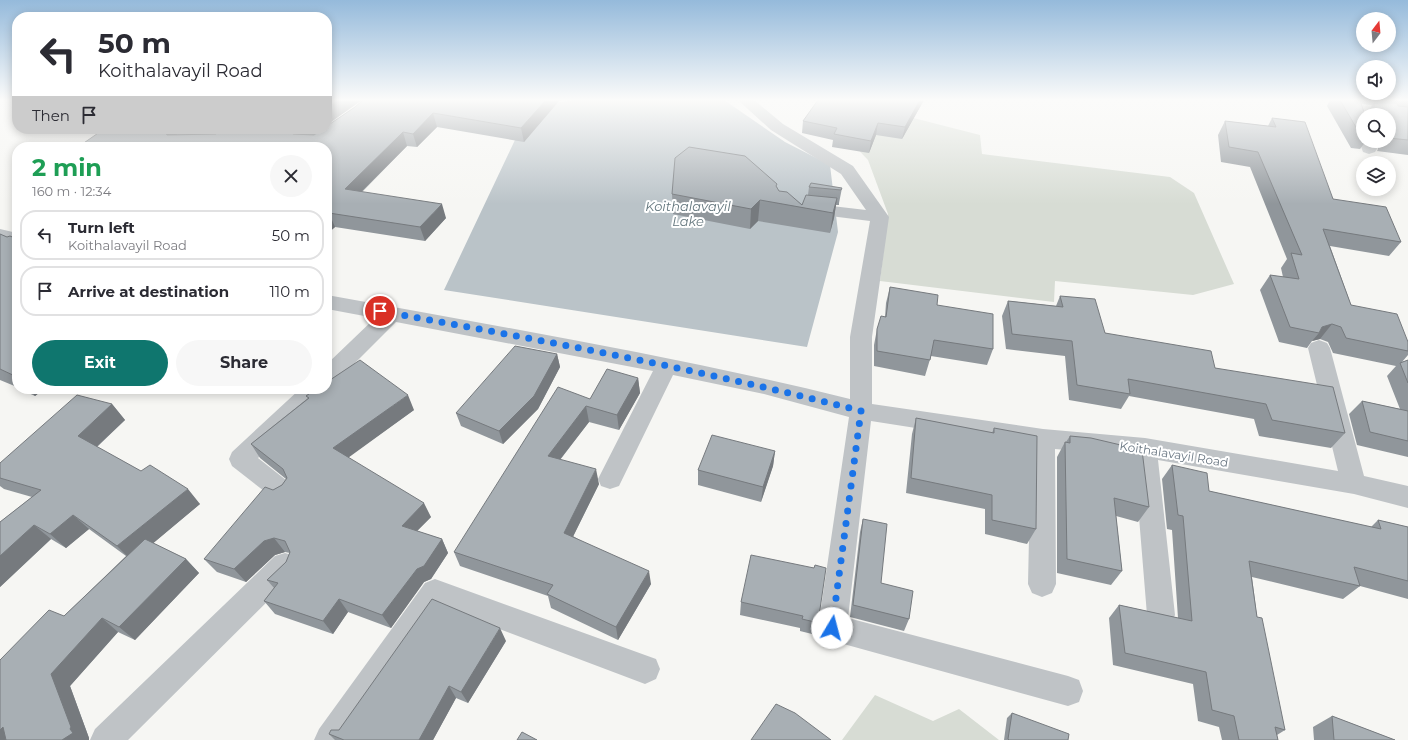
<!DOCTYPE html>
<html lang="en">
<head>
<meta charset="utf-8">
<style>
	:root { --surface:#fff; --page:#f7f7f7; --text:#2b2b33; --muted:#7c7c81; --line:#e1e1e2; --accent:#0f766e }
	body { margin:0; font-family:Montserrat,sans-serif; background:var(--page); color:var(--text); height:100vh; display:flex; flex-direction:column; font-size:15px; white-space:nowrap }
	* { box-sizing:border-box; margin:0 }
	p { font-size:13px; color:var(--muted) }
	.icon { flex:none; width:22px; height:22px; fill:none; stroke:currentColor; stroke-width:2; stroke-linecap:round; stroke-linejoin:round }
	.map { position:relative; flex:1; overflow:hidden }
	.sheet { position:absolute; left:12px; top:142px; width:320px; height:252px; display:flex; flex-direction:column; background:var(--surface); border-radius:16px; box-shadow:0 2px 10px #0003 }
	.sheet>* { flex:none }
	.guide { position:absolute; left:12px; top:12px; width:320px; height:122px; border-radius:16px; box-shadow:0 2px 10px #0003; background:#fff; color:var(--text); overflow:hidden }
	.needle { width:26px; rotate:16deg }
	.buttons { position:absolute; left:1356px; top:12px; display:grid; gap:8px }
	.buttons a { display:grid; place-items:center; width:40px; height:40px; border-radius:50%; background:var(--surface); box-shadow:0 2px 10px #0003; font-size:20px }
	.pin { position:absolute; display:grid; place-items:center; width:34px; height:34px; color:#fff; margin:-17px; border:2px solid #fff; border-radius:50%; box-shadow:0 1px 4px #0007 }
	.me { position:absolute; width:44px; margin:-22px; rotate:8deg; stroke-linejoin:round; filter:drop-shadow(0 0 3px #0008) }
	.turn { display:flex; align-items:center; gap:14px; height:84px; padding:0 20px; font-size:18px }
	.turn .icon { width:52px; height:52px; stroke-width:2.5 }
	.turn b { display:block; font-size:28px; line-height:34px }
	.then { display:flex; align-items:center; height:38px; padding:0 20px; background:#0003; gap:8px; font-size:15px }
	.round { display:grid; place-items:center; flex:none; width:42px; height:42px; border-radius:21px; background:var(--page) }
	.headline { display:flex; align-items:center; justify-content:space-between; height:68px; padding:0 20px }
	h1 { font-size:24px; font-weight:700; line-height:30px; color:#1e9e55 }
	.button { display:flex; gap:8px; margin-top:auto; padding:8px 20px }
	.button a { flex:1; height:46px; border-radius:24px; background:var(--accent); color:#fff; font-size:16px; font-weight:700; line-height:46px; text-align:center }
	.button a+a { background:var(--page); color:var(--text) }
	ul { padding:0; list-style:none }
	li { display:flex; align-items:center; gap:12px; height:50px; margin:0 8px 6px; padding:0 12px; border:2px solid var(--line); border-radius:16px }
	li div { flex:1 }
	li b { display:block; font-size:15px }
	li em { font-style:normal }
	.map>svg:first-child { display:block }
</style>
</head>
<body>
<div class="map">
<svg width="1408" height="740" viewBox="0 0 1408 740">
	<rect width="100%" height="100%" fill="#f6f6f3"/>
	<path fill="#d7dcd4" d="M 886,111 L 980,135 L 982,154 L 1170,177 L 1194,193 L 1234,284 L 1193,295 L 1055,281 L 1054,302 L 880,281 L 888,214 L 868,160 L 847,138 Z
		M 875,695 L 933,721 L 959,709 L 999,740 L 842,740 Z"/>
	<path fill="#bac3c8" d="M 575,100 L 724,100 L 785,142 L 830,165 L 838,232 L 807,347 L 444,290 L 531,106 Z"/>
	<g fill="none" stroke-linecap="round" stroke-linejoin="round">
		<path fill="#bfc3c6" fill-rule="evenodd" d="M 738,100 L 754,100 L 783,124 L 853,166 L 889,217 L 872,337 L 872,404 L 1043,429 L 1145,438 L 1338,471 L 1308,348 L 1311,343 L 1319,340 L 1327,343 L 1330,348 L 1364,476 L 1408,486 L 1408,508 L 1354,494 L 1158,460 L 1175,615 L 1171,624 L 1161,628 L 1151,624 L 1147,615 L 1134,456 L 1055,449 L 1056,584 L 1052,593 L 1042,597 L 1032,593 L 1028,584 L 1031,446 L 871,421 L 848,618 L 1068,676 L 1079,680 L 1083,691 L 1079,702 L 1068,706 L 822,638 L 818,628 L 849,417 L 764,394 L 673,375 L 619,486 L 610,489 L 601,486 L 598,479 L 653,371 L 396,322 L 335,383 L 327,385 L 327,364 L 375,318 L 327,309 L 327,295 C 501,327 677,356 850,399 L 850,337 L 870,221 L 806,213 L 800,212 L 797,208 L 800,204 L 806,203 L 866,210 L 841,174 L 771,130 Z
			M 1359,105 L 1408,111 L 1408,121 L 1389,118 L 1389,115 L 1363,115 L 1363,131 L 1357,129 L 1351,110 L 1354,107 Z
			M 1363,137 L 1363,141 L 1375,141 L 1377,149 L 1375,152 L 1369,154 L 1363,152 L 1359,141 Z
			M 0,229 L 17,233 L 17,245 L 0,241 Z
			M 300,389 L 325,389 L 322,395 L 258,458 L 291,484 L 295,491 L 291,498 L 282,502 L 273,498 L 232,466 L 229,459 L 232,452 Z
			M 285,553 L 295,556 L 299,565 L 295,574 L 128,740 L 90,740 L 95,729 L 275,556 Z
			M 435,579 L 656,659 L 660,669 L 656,679 L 645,684 L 441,607 L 349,740 L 314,740 L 319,729 L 425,583 Z"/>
	</g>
	<path fill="#90969b" d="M 363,100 L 559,100 L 559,101 L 524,142 L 437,127 L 417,147 L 407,146 L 362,192 L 446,218 L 425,241 L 335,227 L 327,234 L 327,147 L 104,129 L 322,129 L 355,107 Z
		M 924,100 L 902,139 L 876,135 L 869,153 L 832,147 L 833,140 L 802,133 L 803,121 Z
		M 1330,100 L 1408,100 L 1408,155 L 1377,151 L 1378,149 L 1376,141 L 1389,141 L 1389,115 L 1366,115 L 1372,105 L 1361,104 L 1363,115 L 1363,141 L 1366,141 L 1360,149 L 1351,148 L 1327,106 Z
		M 1272,118 L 1333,199 L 1401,242 L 1389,256 L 1330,246 L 1351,305 L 1408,342 L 1408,355 L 1402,362 L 1408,360 L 1408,457 L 1357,445 L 1349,414 L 1362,401 L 1400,409 L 1387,376 L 1396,366 L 1333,353 L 1328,342 L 1320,339 L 1312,341 L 1307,348 L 1279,342 L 1260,290 L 1270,275 L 1283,277 L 1281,268 L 1287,259 L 1250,167 L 1221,162 L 1218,135 L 1225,121 L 1268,126 Z
		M 777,187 L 779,191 L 802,205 L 808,195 L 809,187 L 842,188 L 839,203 L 839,205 L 836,205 L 834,218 L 830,233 L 758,221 L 750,229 L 673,214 L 672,194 Z
		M 0,234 L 7,237 L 17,239 L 17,387 L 0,380 Z
		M 890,287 L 937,305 L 993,349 L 987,365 L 931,356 L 925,376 L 874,366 L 874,345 L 877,329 L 885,317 L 886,303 Z
		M 1060,296 L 1105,333 L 1215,368 L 1345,433 L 1331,448 L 1259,436 L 1254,419 L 1129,396 L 1121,409 L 1069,400 L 1065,356 L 1006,349 L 1002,316 L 1008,301 L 1056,306 Z
		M 557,354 L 560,367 L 538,409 L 503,444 L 461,426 L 456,413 Z
		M 638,378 L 640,393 L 619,430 L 589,422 L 560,460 L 599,484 L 573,536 L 651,584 L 618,640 L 551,608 L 548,596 L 460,566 L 454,552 L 590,399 Z
		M 20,389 L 44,389 L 35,396 Z
		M 306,396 L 414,410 L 348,457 L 431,517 L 417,531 L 442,539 L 448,553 L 431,579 L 424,582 L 391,628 L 348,612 L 333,634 L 275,614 L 264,601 L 274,588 L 267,580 L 286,562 L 290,553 L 285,552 L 275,555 L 246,582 L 217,572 L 204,559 L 273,490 L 282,485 L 286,479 L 260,458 L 251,444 L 308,398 Z
		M 112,404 L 125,420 L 97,447 L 200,504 L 153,543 L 186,559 L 199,573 L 135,640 L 118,632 L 70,686 L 89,738 L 89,740 L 0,740 L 64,616 L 126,556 L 89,529 L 66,548 L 51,539 L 0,587 L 0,522 L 32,497 L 4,489 L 0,486 L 0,463 Z
		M 916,418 L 992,433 L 994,428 L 1036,529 L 1027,544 L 985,534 L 985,509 L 906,493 L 912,434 Z
		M 1070,436 L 1149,507 L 1138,522 L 1116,516 L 1122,571 L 1111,585 L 1057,573 L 1057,457 L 1065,442 L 1066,442 Z
		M 775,451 L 773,466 L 761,502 L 698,485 L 698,470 Z
		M 1172,465 L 1209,491 L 1371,527 L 1378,520 L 1408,527 L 1408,599 L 1360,586 L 1343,599 L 1252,577 L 1257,617 L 1285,730 L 1277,735 L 1278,740 L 1222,740 L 1219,727 L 1198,721 L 1193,684 L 1113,665 L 1109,618 L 1119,605 L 1178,618 L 1172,530 L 1167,529 L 1162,479 Z
		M 863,519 L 881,583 L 909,619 L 904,631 L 850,617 L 860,532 Z
		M 741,602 L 819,616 L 823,624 L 820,636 L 800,631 L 800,628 L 740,615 Z
		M 506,641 L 468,703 L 456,698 L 433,740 L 335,740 L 329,734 L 339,730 Z
		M 1012,713 L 1068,740 L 1004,740 L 1007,718 Z
		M 1332,716 L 1395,740 L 1314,740 L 1313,727 Z"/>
	<path fill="#767a7e" d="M 339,100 L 362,100 L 327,125 L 327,108 Z
		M 546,100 L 559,100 L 559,101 L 524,142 L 521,128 Z
		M 920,100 L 924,100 L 902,139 L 905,127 Z
		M 433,113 L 437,127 L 417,147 L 413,134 Z
		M 878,123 L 876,135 L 869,153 L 871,141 Z
		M 167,129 L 174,129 L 180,140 L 173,146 L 165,132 Z
		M 298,129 L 322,129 L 299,146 L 293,134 L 293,132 Z
		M 403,132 L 407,146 L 350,203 L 345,189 Z
		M 837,198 L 834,218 L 830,233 L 833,213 Z
		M 760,200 L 758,221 L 750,229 L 751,209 Z
		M 442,204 L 446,218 L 425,241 L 420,227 Z
		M 329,213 L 335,227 L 327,234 L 327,214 Z
		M 1332,324 L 1320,339 L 1312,341 L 1319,333 L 1322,327 Z
		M 557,354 L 560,367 L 538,409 L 503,444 L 499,431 Z
		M 638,378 L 640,393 L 619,430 L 617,415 Z
		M 29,389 L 44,389 L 35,396 Z
		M 408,395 L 414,410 L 341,463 L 333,448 Z
		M 112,404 L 125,420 L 92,451 L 78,436 Z
		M 586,406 L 589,422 L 551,471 L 548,456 Z
		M 775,451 L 773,466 L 761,502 L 763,487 Z
		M 596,469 L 599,484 L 568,547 L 564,533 Z
		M 188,489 L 200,504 L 132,561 L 117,546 Z
		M 424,503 L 431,517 L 409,539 L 402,526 Z
		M 73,515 L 89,529 L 66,548 L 50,534 Z
		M 34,525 L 51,539 L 0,587 L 0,556 Z
		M 274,538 L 285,552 L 275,555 L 246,582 L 234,569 L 264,541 Z
		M 442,539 L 448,553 L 431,579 L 424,582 L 391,628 L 382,615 L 417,569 Z
		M 186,559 L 199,573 L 135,640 L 119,627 Z
		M 649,571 L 651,584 L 618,640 L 616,627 Z
		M 339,599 L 348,612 L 333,634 L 323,621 Z
		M 102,618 L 118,632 L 70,686 L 89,738 L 89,740 L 62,740 L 70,729 L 51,674 Z
		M 500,628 L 506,641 L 468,703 L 461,692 Z
		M 449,686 L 456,698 L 433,740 L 419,740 Z
		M 3,727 L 22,740 L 0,740 L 0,730 Z"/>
	<path fill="#a8afb4" stroke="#767a7e" d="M 327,100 L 339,100 L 327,108 Z
		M 363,100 L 546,100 L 521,128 L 433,113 L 413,134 L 403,132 L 345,189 L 442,204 L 420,227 L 329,213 L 327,214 L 327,147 L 78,147 L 104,129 L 167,129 L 165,132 L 167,135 L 216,134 L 211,129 L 298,129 L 293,132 L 293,134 L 314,135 L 323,129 L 327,129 L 327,126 L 355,107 Z
		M 818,100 L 920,100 L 905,127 L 878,123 L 871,141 L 834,134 L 837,128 L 803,121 Z
		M 1340,100 L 1360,100 L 1365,115 L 1363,115 L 1363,134 L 1360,134 Z
		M 1374,103 L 1397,103 L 1398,106 L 1408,107 L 1408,140 L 1389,138 L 1389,115 L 1374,115 Z
		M 1272,118 L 1305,122 L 1333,199 L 1386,207 L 1401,242 L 1323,229 L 1351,305 L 1397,314 L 1408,342 L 1408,351 L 1346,338 L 1341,327 L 1332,324 L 1322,327 L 1319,333 L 1290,327 L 1270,275 L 1299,279 L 1291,253 L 1302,255 L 1258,152 L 1229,147 L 1225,121 L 1276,127 Z
		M 689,147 L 745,156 L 777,184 L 776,186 L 779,191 L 787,192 L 802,205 L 806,195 L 837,198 L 833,213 L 760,200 L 751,209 L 672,194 L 675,158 Z
		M 811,183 L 842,188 L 841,190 L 809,187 Z
		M 0,234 L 7,237 L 10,236 L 17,239 L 17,377 L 0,369 Z
		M 890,287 L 938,295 L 937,305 L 993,314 L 993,349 L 934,340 L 930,360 L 877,351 L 877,329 L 881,316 L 886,317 Z
		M 1060,296 L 1095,299 L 1105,333 L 1211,351 L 1215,368 L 1333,387 L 1345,433 L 1272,420 L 1266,404 L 1128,379 L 1130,394 L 1077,385 L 1072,341 L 1012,334 L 1008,301 L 1063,307 Z
		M 515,346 L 557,354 L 534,396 L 499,431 L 456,413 Z
		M 360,360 L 408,395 L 333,448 L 424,503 L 402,526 L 442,539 L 424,566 L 417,569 L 382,615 L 339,599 L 323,621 L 264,601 L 278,583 L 267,580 L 286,562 L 290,552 L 285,541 L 274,538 L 264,541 L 234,569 L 204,559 L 265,487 L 273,490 L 282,485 L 287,478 L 283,469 L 251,444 L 309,398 L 306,396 L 316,389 L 327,389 L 327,382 Z
		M 1408,360 L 1408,383 L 1400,363 Z
		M 607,369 L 638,378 L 617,415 L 586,406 L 548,456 L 596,469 L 564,533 L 649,571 L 616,627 L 547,594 L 553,585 L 454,552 L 558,387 L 590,399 Z
		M 77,395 L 112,404 L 78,436 L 141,471 L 150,465 L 188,489 L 117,546 L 73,515 L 50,534 L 34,525 L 0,556 L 0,522 L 41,490 L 0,478 L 0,463 Z
		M 1362,401 L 1408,411 L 1408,441 L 1370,432 Z
		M 916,418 L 994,433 L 994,428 L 1037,436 L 1036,529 L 992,520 L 992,495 L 911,478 Z
		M 712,435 L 775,451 L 763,487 L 698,470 Z
		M 1070,436 L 1091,438 L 1142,450 L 1149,507 L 1114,498 L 1122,571 L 1067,559 L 1065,442 L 1070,443 Z
		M 1172,465 L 1207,473 L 1209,491 L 1381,529 L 1378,520 L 1408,527 L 1408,581 L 1354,567 L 1360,586 L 1249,561 L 1257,617 L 1262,618 L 1285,730 L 1275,727 L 1278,740 L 1239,740 L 1234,716 L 1212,710 L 1206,672 L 1125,653 L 1119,605 L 1192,621 L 1183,516 L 1178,515 Z
		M 863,519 L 887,524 L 881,583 L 913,591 L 909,619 L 853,605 Z
		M 145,539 L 186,559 L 119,627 L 102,618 L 51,674 L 71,727 L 70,729 L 73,733 L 62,740 L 6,740 L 3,727 L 0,730 L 0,660 L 49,610 L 64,616 Z
		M 751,555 L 814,568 L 815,565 L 826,568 L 819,616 L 823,624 L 802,619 L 803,616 L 741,602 Z
		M 432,599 L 500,628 L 461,692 L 449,686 L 419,740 L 344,740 L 329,734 L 331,730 L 339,730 Z
		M 776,704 L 795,713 L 831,740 L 751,740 Z
		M 1012,713 L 1069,734 L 1068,740 L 1009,740 L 1008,739 Z
		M 1332,716 L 1395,740 L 1334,740 Z
		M 522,732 L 537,740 L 517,740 Z"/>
	<linearGradient id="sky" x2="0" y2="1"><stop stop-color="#95badb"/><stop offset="0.49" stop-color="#fbfbfa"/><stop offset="1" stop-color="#fbfbfa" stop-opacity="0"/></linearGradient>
	<rect width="1408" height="204" fill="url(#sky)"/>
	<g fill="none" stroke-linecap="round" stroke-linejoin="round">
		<path stroke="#1a73e8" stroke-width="7" stroke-dasharray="0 12.6" d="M 380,311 C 541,340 703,370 861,411 L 832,628"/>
	</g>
	<g text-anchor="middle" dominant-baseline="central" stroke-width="4" stroke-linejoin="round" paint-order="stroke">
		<g font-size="12" fill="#687581" stroke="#fff">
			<text transform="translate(1174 454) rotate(9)">Koithalavayil Road</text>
		</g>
		<g font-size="13" font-style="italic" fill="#63767d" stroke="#fff">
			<text x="688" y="206">Koithalavayil<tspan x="688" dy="15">Lake</tspan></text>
		</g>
	</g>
</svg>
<div class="buttons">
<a><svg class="needle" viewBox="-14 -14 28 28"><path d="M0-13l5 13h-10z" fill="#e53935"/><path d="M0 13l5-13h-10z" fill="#7c7c81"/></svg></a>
<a><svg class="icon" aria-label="sound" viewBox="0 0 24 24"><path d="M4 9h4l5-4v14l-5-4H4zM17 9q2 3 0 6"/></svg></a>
<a><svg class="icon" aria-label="search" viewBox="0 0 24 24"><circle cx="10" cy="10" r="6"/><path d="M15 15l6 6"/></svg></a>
<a><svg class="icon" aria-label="layers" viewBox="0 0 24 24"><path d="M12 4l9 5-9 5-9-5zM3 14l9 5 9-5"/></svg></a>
</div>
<div class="pin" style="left:380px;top:311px;background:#d93025"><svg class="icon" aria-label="arrive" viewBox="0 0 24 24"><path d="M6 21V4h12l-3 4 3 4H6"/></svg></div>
<svg class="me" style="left:832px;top:628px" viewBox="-20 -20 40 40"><circle r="19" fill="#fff"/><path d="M0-13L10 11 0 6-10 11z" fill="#1a73e8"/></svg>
<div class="guide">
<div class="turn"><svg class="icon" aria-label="left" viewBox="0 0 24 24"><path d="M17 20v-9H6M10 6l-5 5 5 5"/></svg><div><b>50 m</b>Koithalavayil Road</div></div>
<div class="then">Then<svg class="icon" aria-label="arrive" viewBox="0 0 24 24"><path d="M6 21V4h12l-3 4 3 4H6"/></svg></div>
</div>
<section class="sheet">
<div class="headline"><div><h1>2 min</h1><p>160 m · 12:34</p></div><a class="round"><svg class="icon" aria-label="close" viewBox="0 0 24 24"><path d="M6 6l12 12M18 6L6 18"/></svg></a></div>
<ul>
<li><svg class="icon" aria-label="left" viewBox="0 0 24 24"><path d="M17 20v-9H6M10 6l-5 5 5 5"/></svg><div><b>Turn left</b><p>Koithalavayil Road</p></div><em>50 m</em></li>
<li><svg class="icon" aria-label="arrive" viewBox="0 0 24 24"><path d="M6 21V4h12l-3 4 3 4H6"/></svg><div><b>Arrive at destination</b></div><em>110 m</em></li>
</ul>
<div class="button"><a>Exit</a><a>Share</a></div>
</section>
</div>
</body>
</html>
